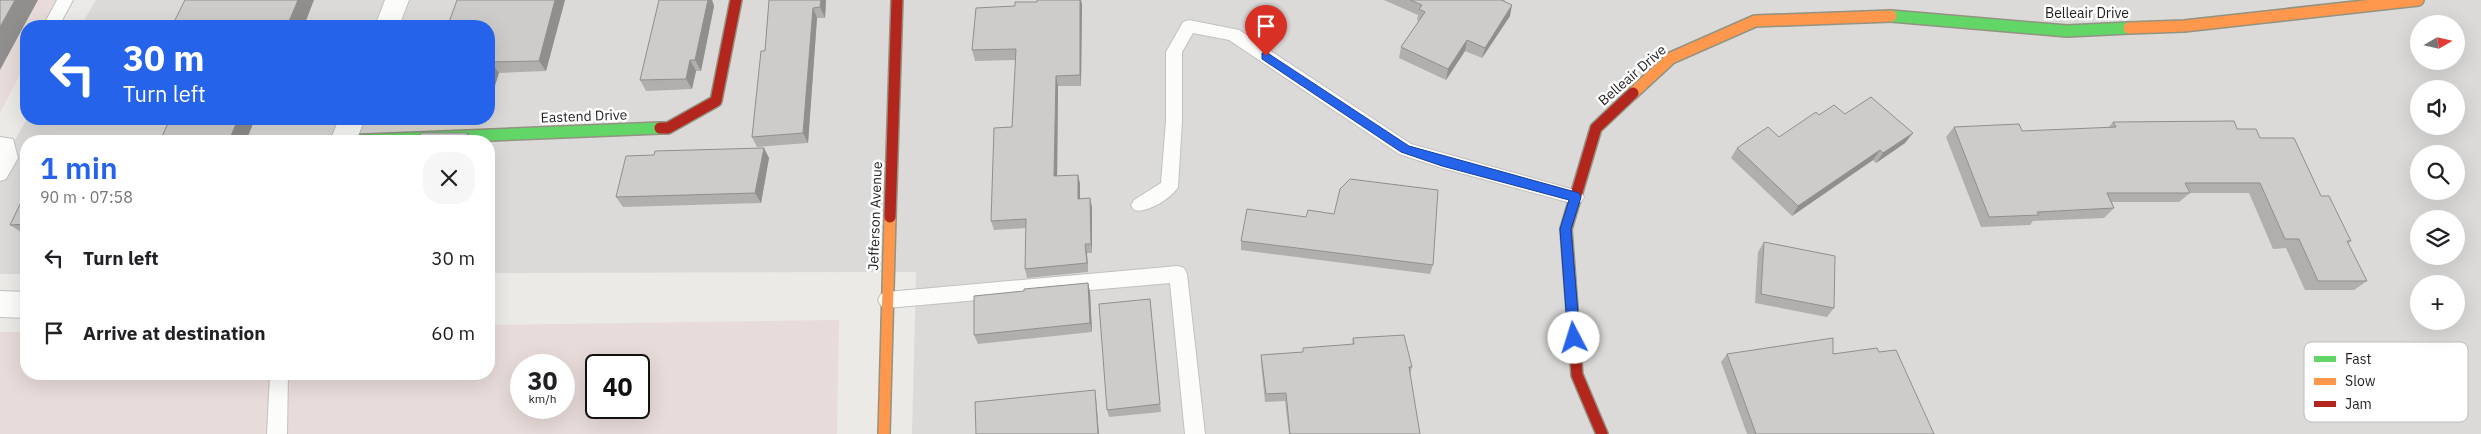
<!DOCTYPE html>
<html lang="en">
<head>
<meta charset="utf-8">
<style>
	:root { --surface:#fff; --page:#f6f6f6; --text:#202124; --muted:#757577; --accent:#2563eb }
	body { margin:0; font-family:"IBM Plex Sans",sans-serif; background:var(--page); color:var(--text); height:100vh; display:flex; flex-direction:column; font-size:19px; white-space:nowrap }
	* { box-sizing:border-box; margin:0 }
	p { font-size:16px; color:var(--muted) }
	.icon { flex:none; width:28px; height:28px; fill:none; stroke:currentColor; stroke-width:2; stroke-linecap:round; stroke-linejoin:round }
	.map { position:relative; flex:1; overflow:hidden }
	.drawer { position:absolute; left:20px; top:135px; width:475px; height:245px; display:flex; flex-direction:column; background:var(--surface); border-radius:20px; box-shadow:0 5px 20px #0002 }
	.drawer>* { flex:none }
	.hud { position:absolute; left:20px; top:20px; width:475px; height:105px; border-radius:20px; box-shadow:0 5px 20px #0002; background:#2563eb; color:#fff; overflow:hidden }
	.needle { width:32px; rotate:81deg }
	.fabs { position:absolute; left:2410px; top:15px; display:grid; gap:10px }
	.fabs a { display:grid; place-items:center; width:55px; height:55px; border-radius:50%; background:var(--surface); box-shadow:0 5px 20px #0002; font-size:25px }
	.speed { position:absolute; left:510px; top:354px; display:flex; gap:10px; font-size:25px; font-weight:700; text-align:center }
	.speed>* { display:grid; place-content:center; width:65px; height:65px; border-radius:50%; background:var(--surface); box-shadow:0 5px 20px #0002; line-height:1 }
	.speed small { font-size:12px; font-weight:400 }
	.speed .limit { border:2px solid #111; border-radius:8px; background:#fff; color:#111 }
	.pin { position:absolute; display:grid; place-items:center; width:42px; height:42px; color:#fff; margin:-51px -21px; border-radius:50% 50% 50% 0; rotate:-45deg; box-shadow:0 0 5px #0007 }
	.pin .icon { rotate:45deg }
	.me { position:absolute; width:55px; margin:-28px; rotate:355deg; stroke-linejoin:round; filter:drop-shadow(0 0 4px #0008) }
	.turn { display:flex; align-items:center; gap:18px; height:105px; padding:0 20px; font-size:22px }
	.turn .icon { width:65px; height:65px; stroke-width:2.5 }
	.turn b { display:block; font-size:35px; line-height:42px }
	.round { display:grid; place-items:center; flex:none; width:52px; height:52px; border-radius:20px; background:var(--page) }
	.overview { display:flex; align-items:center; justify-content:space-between; height:85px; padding:0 20px }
	h1 { font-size:30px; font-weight:600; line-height:38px; color:var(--accent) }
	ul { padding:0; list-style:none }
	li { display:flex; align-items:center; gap:15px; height:75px; padding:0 20px }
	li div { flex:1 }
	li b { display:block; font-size:19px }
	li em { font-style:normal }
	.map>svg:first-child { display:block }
</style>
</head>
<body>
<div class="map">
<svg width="2481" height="434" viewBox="0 0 2481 434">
	<rect width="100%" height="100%" fill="#ebeae7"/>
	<path fill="#dbdad8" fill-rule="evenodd" d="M 96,0 L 2481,0 L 2481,434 L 912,434 L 916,272 L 489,273 L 489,141 L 26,141 L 26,274 L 0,274 L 0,165 L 27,119 L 489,119 L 489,26 L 81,26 ZM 2419,24 L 2456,24 L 2456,61 L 2419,61 ZM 2419,89 L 2456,89 L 2456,126 L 2419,126 ZM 2419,154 L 2456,154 L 2456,191 L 2419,191 ZM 2419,219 L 2456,219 L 2456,256 L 2419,256 ZM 2419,284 L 2456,284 L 2456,321 L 2419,321 Z"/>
	<path fill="#e8dcda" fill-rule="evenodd" d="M 0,0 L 59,0 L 45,26 L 26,26 L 26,63 L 0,113 Z
		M 839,320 L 837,434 L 0,434 L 0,332 L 26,332 L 26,374 L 489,374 L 489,325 ZM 521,365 L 564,365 L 564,408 L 521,408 ZM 596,365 L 639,365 L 639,408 L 596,408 Z"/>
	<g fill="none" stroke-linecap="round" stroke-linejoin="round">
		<defs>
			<path id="lane" d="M 57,0 L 73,0 L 59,26 L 43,26 Z
				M 1189,20 L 1239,30 L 1411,144 L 1575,190 L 1581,192 L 1584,197 L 1581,202 L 1575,204 L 1442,168 L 1399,154 L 1229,40 L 1193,33 L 1182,52 L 1182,121 L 1178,187 C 1172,198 1146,214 1134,210 L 1131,205 L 1134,200 L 1161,183 L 1166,121 L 1166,52 L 1183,22 Z
				M 0,137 L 13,139 L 18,158 L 6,179 L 0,181 Z
				M 1178,266 L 1184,268 L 1187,274 L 1205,434 L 1185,434 L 1170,283 L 887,308 L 881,306 L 878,300 L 881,294 L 887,292 Z
				M 270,374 L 288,374 L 287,434 L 267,434 Z"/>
			<path id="street" d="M 385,0 L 409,0 L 399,26 L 375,26 Z
				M 339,119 L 365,119 L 356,141 L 330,141 Z
				M 0,291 L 26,292 L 26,318 L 0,317 Z"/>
			<path id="fast" d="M 1891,16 L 2067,31 L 2129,28
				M 343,141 L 660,128"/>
			<path id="slow" d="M 2129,28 L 2184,26 L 2418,0
				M 1633,93 L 1671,58 L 1755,21 L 1891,16
				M 884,434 L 890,217"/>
			<path id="jam" d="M 660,128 L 668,128 L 716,101 L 736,0
				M 890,217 L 897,0
				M 1602,434 L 1577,375 L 1566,229 L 1596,128 L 1633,93"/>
		</defs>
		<use href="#lane" stroke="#c1c1bf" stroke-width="2"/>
		<use href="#street" stroke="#c1c1bf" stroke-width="2"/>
		<use href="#fast" stroke="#929381" stroke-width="14"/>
		<use href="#slow" stroke="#929381" stroke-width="14"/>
		<use href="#jam" stroke="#929381" stroke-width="14"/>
		<use href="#lane" fill="#fcfcfb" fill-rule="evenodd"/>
		<use href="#street" fill="#fcfcfb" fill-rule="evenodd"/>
		<use href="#fast" stroke="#63d668" stroke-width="11"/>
		<use href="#slow" stroke="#ff974d" stroke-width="11"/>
		<use href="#jam" stroke="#b3261e" stroke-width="11"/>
	</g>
	<path fill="#b1afae" d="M 565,0 L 546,71 L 499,73 L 448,25 Z
		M 659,0 L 712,0 L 714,6 L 701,71 L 696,71 L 692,89 L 646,91 L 640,80 Z
		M 769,0 L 826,0 L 825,18 L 817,18 L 808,143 L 757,147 L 752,137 L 765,51 Z
		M 1384,0 L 1505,0 L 1504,2 L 1510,16 L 1482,58 L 1465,51 L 1446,80 L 1399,58 L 1401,47 L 1419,21 L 1417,20 L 1418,15 Z
		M 1082,4 L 1081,86 L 1058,86 L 1057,176 L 1078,175 L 1080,184 L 1080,198 L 1092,207 L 1092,253 L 1087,253 L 1088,272 L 1027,278 L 1025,269 L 1026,228 L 994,230 L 991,221 L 1012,127 L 1016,60 L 975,61 L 972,50 L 1015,6 Z
		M 1845,114 L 1905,143 L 1876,163 L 1873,160 L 1792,216 L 1731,158 L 1737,148 L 1779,137 L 1819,115 Z
		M 431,119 L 484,119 L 483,122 L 436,124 Z
		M 2113,122 L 2237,129 L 2260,138 L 2321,196 L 2351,241 L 2348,243 L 2367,281 L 2354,290 L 2305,290 L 2286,248 L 2273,249 L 2249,193 L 2190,193 L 2179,202 L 2112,202 L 2114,208 L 2104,218 L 2033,221 L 2030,225 L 1981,227 L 1946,137 L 1954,127 L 2022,131 L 2108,128 Z
		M 764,148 L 769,158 L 761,203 L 623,207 L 616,197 L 654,155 Z
		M 26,224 L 26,235 L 10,225 Z
		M 1241,241 L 1433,265 L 1430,274 L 1241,250 Z
		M 1764,242 L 1834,308 L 1827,317 L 1755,303 L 1758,252 Z
		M 1088,283 L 1090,292 L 1092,332 L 978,344 L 974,335 L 1024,291 Z
		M 1150,299 L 1161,412 L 1109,417 L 1107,410 Z
		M 1353,338 L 1412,367 L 1410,375 L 1420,434 L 1289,434 L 1285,401 L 1265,402 L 1261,363 L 1261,355 L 1302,352 L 1352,345 Z
		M 1879,352 L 1934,434 L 1747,434 L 1721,362 L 1727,354 L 1833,354 Z"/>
	<path fill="#908f8d" d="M 15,0 L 38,0 L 0,70 L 0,27 Z
		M 298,0 L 314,0 L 304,26 L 287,26 Z
		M 555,0 L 565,0 L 546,71 L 539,61 Z
		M 707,0 L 712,0 L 714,6 L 701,71 L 695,60 Z
		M 821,0 L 826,0 L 825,18 L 820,7 Z
		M 1080,0 L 1081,0 L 1082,4 L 1081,86 L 1080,75 Z
		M 1512,5 L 1510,16 L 1482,58 L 1485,48 Z
		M 813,8 L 817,18 L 808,143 L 803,133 Z
		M 1467,40 L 1465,51 L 1446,80 L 1448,69 Z
		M 690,60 L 696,71 L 692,89 L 686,79 Z
		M 491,62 L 499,73 L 489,105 L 489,70 Z
		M 1056,76 L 1058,86 L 1057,186 L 1054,176 Z
		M 238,119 L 255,119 L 246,141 L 229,141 Z
		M 480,119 L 484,119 L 483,122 Z
		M 468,133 L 475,141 L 465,141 Z
		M 1913,133 L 1905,143 L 1876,163 L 1883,153 Z
		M 764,148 L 769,158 L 761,203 L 755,193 Z
		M 1880,150 L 1873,160 L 1792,216 L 1798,206 Z
		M 1078,175 L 1080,184 L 1080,208 L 1078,199 Z
		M 1090,198 L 1092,207 L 1092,253 L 1091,244 Z
		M 1085,244 L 1087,253 L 1088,272 L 1087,263 Z
		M 1088,283 L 1090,292 L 1092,332 L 1090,323 Z
		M 1095,390 L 1096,398 L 1099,434 L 1098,434 Z"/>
	<path fill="#ceccca" stroke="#908f8d" d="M 0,0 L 15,0 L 0,27 Z
		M 185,0 L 298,0 L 287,26 L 172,26 Z
		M 457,0 L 555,0 L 539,61 L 491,62 L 489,70 L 489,26 L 443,26 L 444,25 L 448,25 Z
		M 659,0 L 708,0 L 695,60 L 690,60 L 686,79 L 640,80 Z
		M 769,0 L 821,0 L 820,7 L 813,8 L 803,133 L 752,137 L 761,51 L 765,51 Z
		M 1037,0 L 1080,0 L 1080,75 L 1056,76 L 1054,176 L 1078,175 L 1078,199 L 1090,198 L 1091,244 L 1085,244 L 1087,263 L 1025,269 L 1026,219 L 991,221 L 994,128 L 1012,127 L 1016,49 L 972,50 L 976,8 L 1015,6 L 1015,2 L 1037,2 Z
		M 1410,0 L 1501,0 L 1512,5 L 1485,48 L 1467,40 L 1448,69 L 1401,47 L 1425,12 L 1419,9 L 1422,5 Z
		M 1871,97 L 1913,133 L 1883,153 L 1880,150 L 1798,206 L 1737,148 L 1768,127 L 1779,137 L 1816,112 L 1819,115 L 1834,105 L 1845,114 Z
		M 170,119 L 238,119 L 229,141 L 160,141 Z
		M 2234,121 L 2237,129 L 2256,129 L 2260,138 L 2294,138 L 2321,196 L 2329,196 L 2351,241 L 2347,241 L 2367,281 L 2318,281 L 2299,239 L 2285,239 L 2260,183 L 2185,183 L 2190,193 L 2107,193 L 2114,208 L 2037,212 L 2039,215 L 1989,217 L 1954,127 L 2019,124 L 2022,131 L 2116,127 L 2113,122 Z
		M 421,133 L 468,133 L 465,141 L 418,141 Z
		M 764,148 L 755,193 L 616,197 L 626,156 L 654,155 L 655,151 Z
		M 1350,179 L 1438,190 L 1433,265 L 1241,241 L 1247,209 L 1306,217 L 1308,210 L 1334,214 L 1340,189 Z
		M 26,192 L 26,224 L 10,225 Z
		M 1764,242 L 1835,256 L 1834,308 L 1761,294 Z
		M 1088,283 L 1090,323 L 974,335 L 974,296 L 1024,291 L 1024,289 Z
		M 1150,299 L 1160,404 L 1107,410 L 1099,304 Z
		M 1404,335 L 1412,367 L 1409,367 L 1420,434 L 1290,434 L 1286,393 L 1266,394 L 1261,355 L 1303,352 L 1303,348 L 1354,344 L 1353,338 Z
		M 1833,338 L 1833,354 L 1877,348 L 1879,352 L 1896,350 L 1934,434 L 1756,434 L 1727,354 Z
		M 1095,390 L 1098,434 L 976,434 L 975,402 Z"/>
	<path fill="#2563eb" stroke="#184099" d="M 1266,52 L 1409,146 L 1579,193 L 1581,197 L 1571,229 L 1580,338 L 1579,342 L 1570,342 L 1568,338 L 1560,229 L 1569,200 L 1442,166 L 1401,152 L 1262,59 L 1262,53 Z"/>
	<g text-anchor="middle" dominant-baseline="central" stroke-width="5" stroke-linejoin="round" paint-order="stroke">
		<g font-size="14" fill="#1e1e1e" stroke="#fff">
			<text x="2087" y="13">Belleair Drive</text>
			<text transform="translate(1632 75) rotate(-41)">Belleair Drive</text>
			<text transform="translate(584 116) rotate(-2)">Eastend Drive</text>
			<text transform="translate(875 216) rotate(-88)">Jefferson Avenue</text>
		</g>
	</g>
	<rect x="2304" y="342" width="164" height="80" rx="8" fill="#fff" stroke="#bcbcbc" stroke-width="1"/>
	<rect x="2314" y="356" width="22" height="6" fill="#63d668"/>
	<rect x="2314" y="378" width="22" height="7" fill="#ff974d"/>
	<rect x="2314" y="401" width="22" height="6" fill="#b3261e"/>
	<g font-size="14" fill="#1e1e1e">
		<text x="2345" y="364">Fast</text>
		<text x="2345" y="386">Slow</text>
		<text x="2345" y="409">Jam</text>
	</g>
</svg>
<div class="fabs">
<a><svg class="needle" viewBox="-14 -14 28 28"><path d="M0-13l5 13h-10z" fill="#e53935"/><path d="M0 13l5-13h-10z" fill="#757577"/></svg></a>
<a><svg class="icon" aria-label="sound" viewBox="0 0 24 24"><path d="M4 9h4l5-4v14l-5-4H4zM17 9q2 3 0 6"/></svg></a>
<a><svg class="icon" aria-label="search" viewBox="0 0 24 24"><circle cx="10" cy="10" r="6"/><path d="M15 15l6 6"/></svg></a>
<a><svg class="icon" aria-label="layers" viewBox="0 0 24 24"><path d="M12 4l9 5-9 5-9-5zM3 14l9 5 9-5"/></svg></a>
<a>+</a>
</div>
<div class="speed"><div>30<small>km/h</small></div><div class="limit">40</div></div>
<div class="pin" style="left:1266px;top:56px;background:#d93025"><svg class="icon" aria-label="arrive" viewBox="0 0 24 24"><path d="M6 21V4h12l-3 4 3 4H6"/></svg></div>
<svg class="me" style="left:1574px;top:338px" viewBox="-20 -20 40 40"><circle r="19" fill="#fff"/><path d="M0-13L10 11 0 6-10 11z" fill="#2563eb"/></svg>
<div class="hud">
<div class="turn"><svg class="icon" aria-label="left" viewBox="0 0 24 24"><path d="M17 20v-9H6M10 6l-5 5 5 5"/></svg><div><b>30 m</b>Turn left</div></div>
</div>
<section class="drawer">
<div class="overview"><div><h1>1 min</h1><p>90 m · 07:58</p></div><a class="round"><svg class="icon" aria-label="close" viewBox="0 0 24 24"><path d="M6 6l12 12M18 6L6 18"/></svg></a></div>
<ul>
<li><svg class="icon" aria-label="left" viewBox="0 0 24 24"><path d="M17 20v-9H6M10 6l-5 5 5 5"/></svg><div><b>Turn left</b></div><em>30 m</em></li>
<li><svg class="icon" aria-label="arrive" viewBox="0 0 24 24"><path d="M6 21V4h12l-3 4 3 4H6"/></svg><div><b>Arrive at destination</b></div><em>60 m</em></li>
</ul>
</section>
</div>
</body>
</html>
